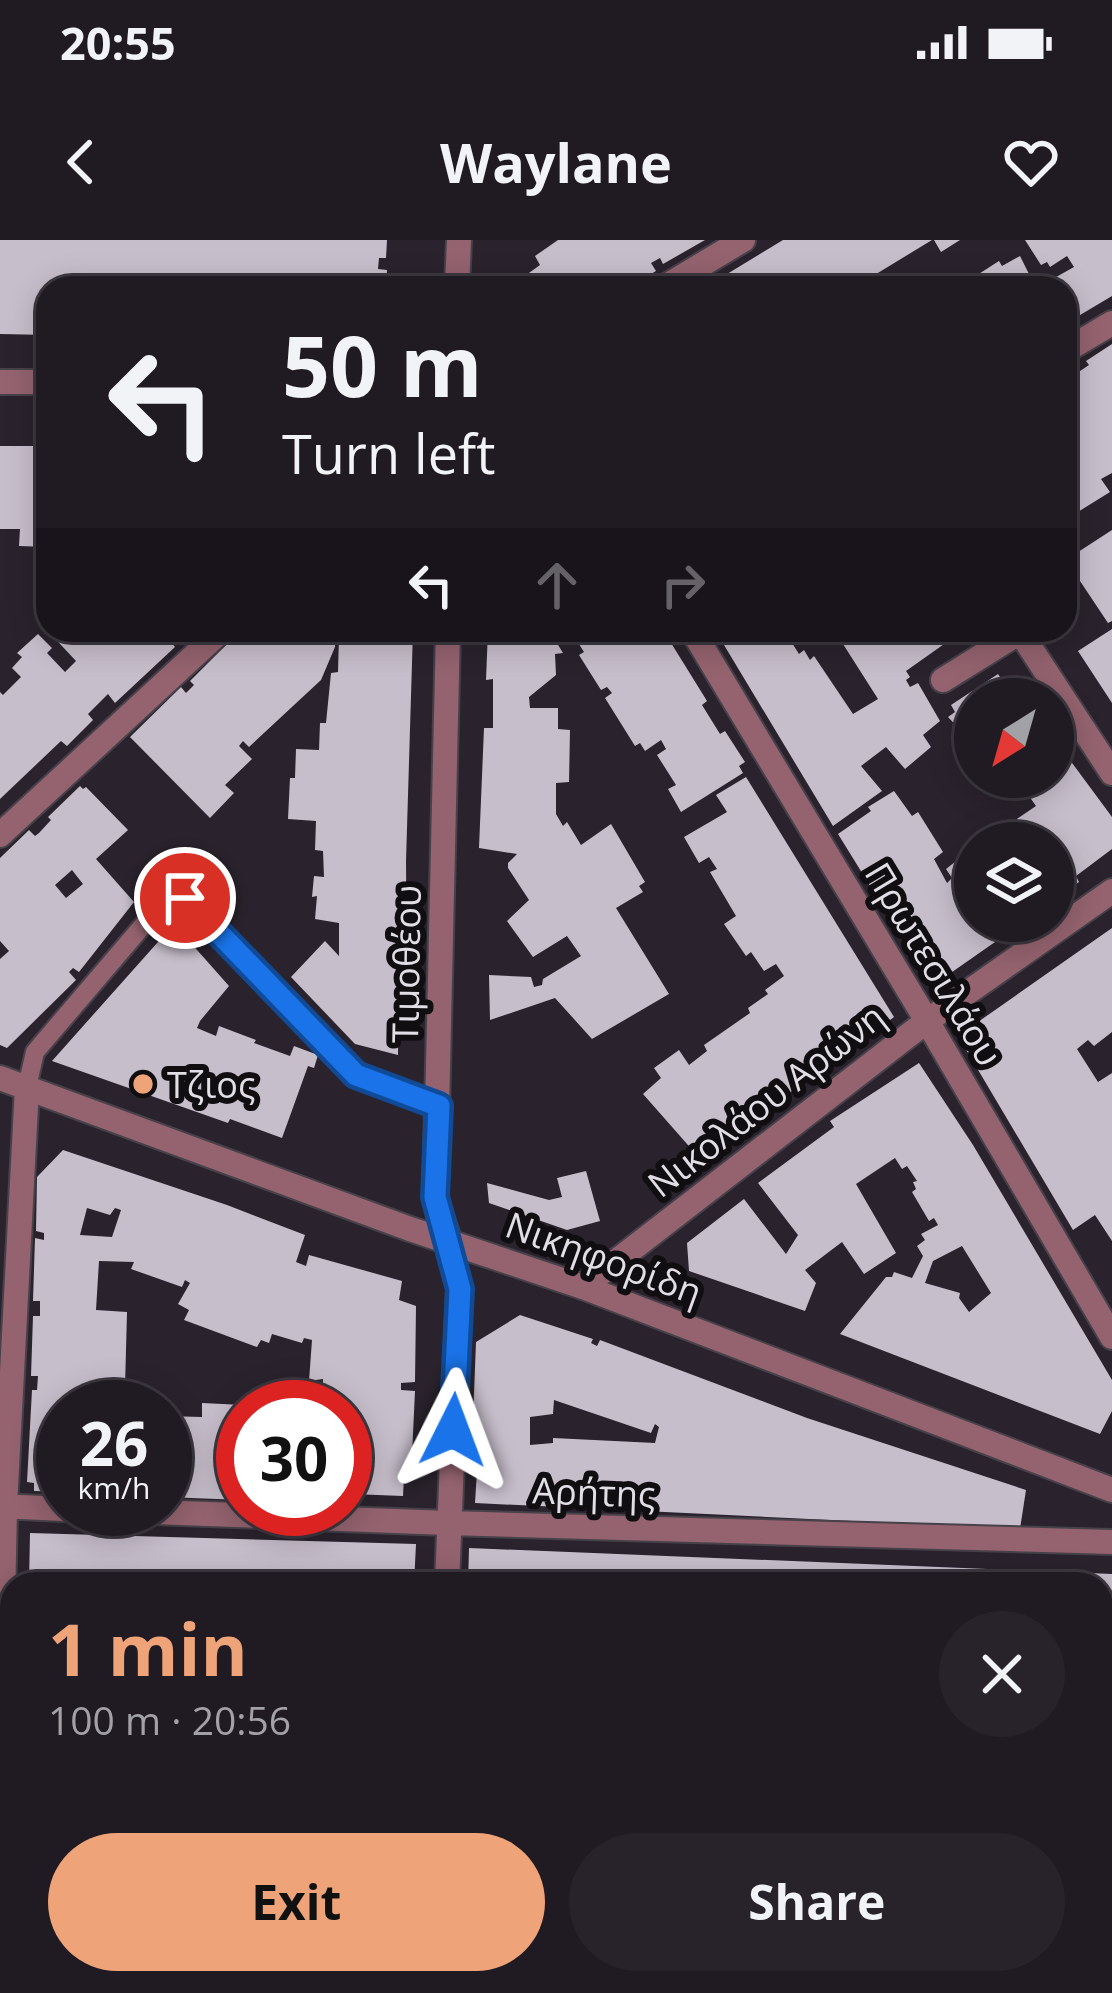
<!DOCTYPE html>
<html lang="en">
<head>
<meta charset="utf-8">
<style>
	:root { --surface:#201a22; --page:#28232a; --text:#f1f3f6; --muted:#a2a1a5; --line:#3d3840; --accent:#efa378 }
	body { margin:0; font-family:"Open Sans",sans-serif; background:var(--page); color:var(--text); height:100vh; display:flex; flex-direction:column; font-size:45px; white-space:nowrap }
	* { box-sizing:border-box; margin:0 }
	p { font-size:39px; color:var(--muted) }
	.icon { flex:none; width:66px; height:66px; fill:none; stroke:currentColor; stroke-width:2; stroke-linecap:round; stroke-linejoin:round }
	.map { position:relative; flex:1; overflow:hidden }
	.drawer { position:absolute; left:0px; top:1332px; width:1113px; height:423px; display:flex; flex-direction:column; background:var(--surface); border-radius:36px 36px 0 0; box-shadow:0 6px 30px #0003,0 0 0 3px var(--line) }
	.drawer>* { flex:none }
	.top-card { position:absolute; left:36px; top:36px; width:1041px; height:366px; border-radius:36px; box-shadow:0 6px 30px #0003,0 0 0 3px var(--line); background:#201a22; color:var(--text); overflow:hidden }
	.needle { width:78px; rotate:217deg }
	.fabs { position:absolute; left:954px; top:438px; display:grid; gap:24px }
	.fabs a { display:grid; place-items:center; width:120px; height:120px; border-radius:50%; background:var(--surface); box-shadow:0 6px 30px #0003,0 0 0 3px var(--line); font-size:60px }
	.speed { position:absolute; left:36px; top:1140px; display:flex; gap:24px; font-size:60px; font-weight:700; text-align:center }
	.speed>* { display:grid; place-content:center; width:156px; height:156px; border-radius:50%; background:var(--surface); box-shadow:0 6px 30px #0003,0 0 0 3px var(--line); line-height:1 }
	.speed small { font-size:30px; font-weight:400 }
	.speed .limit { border:18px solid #d22; background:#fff; color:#111 }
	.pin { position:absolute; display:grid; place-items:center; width:102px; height:102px; color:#fff; margin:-51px; border:6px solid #fff; border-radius:50%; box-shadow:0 3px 12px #0007 }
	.me { position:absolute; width:132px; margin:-66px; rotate:3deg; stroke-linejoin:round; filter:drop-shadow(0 0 9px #0008) }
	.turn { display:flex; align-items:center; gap:42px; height:252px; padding:0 48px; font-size:54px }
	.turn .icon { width:156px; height:156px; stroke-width:2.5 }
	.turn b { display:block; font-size:84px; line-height:102px }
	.lanes { display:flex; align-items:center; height:114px; padding:0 48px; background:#0003; justify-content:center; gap:60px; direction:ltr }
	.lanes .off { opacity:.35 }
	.round { display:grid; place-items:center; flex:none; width:126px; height:126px; border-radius:63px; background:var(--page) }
	.headline { display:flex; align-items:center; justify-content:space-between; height:204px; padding:0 48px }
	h1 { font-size:72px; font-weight:700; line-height:90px; color:var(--accent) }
	.primary-button { display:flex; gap:24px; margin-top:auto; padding:24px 48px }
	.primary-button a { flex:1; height:138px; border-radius:72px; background:var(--accent); color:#111; font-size:48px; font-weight:700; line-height:138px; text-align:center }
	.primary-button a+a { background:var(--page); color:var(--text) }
	.status { display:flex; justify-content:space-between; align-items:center; height:84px; padding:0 60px; background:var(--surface); direction:ltr }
	.status svg { height:33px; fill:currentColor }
	header { display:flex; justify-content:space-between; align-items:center; height:156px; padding:0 48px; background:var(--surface); font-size:54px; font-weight:700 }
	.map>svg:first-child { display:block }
</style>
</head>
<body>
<div class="status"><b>20:55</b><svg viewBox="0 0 49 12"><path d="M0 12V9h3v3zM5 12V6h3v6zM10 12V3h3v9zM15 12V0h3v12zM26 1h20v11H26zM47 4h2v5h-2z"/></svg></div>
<header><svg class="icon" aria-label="back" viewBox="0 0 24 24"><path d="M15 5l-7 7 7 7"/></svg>Waylane<svg class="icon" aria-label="heart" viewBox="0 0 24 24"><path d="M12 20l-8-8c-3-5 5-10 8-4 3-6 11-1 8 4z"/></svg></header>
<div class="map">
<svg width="1112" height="1753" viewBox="0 0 1112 1753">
	<rect width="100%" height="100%" fill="#2a232d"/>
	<path fill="#c7becb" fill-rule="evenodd" d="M 0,0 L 387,0 L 386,18 L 379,18 L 378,29 L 387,30 L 386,48 L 48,48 L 48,95 L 0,94 Z
		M 558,0 L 705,0 L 663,24 L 660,18 L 651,23 L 656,31 L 627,48 L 520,48 L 522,38 L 540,25 L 535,16 Z
		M 783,0 L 932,0 L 868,39 L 872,46 L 869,48 L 704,48 Z
		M 934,0 L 960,0 L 941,12 Z
		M 1025,0 L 1112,0 L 1112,56 L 1065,84 L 1065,48 L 1054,48 L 1049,41 L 1074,27 L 1067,16 L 1050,27 L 1047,22 L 1041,25 Z
		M 1020,16 L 1036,48 L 971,48 L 979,44 L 974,37 L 999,21 L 1002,26 Z
		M 1112,104 L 1112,233 L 1101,239 L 1110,252 L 1065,280 L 1065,122 L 1074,135 L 1089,125 L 1086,121 Z
		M 37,198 L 48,198 L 48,307 L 19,306 L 20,289 L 0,289 L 0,206 L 36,206 Z
		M 1112,290 L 1112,381 L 1108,383 L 1072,329 L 1080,323 L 1075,314 Z
		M 1112,389 L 1112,463 L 1078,411 Z
		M 47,390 L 185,390 L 172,403 L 175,407 L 115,463 L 108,454 L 88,474 L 93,480 L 67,506 L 61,501 L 0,559 L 0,452 L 3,455 L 21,437 L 12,428 L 22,417 L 17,413 L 38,394 L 52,408 L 47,413 L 65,432 L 76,421 Z
		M 241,390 L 413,390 L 406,621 L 407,768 L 401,767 L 398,784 L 398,815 L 355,804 L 291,737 L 325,701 L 339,716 L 339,683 L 315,679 L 317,656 L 312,657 L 314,636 L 324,637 L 323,611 L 315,610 L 316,581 L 288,579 L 290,538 L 295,538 L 296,509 L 319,510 L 320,483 L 326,483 L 331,433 L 338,432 L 339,395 L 335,396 L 335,407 L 321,440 L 249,507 L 243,501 L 239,506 L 252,519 L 225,545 L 234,553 L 210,578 L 130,497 L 181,447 L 186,453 L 194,445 L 190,441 Z
		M 488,390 L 549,390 L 563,413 L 555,414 L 556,435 L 529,457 L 530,468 L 558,468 L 558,489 L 570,490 L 569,542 L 556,543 L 556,574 L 563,586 L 567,582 L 581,605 L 611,584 L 645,642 L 639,646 L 643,652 L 616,668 L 669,754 L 592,799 L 555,758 L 490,780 L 489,735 L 531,737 L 534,747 L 542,745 L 543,739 L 581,716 L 567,696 L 533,717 L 507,681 L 529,660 L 508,628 L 508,623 L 517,614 L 479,608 L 484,488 L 493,488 L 493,439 L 486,440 Z
		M 588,390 L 663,390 L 707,461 L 702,465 L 720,494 L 725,491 L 745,522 L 739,526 L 743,533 L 681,572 L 668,549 L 676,545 L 657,515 L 666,509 L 661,500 L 645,511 L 640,503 L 635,506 L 605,458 L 612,453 L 607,447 L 601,450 L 579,415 L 584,412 L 577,401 L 590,392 Z
		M 715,390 L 795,390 L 787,395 L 799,414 L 804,410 L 810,420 L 814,416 L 853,474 L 878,459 L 836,393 L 841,390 L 964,390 L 906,431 L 910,437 L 906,440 L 910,447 L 918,443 L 940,481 L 923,495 L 931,507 L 905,529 L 886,507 L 861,526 L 882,551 L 833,586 Z
		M 998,434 L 1015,459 L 975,459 L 975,506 L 948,477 L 955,472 L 951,465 Z
		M 1064,512 L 1112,577 L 1112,609 L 1076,636 L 1079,642 L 1053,661 L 1053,603 L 997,603 L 1004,598 L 999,591 L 1036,566 L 1029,556 L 1039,548 L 1031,538 L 1027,543 L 1023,537 L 1053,537 L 1053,514 L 1056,518 Z
		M 746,537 L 894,777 L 827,827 L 823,819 L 817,823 L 821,831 L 754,877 L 751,871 L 745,876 L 749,880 L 716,904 L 713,901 L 695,913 L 643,854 L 661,838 L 654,828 L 679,810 L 689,825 L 707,811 L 704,805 L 750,773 L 748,768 L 768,754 L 765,750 L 784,736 L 776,724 L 764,731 L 751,712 L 746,716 L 724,684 L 736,676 L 710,632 L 717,629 L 709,617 L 699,623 L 684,597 L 727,572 L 716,555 Z
		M 80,546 L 83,549 L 86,547 L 128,590 L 96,619 L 134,662 L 79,732 L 73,728 L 69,732 L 76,740 L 7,808 L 0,805 L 0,719 L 9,711 L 0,701 L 0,618 L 29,590 L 35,596 L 39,593 L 51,580 L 48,577 ZM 72,630 L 83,644 L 66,658 L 55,645 Z
		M 894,551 L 912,576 L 918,572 L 943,612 L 934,619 L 947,643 L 952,638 L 946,629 L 975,606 L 975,681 L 1025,681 L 932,746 L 838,594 L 871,571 L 868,567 Z
		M 174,684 L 229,746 L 200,781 L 197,788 L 216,796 L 219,786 L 256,800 L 254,803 L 290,816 L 294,806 L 318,815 L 314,828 L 308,826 L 282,898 L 230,879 L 228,883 L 52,821 Z
		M 1112,688 L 1112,792 L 1094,806 L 1088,800 L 1077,809 L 1098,842 L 1112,833 L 1112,1001 L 1095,975 L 1073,990 L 958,796 Z
		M 919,823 L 973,905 L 1112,1140 L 1112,1171 L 1100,1194 L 840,1094 L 886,1037 L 892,1037 L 894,1032 L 912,1038 L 923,1016 L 917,1006 L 925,1000 L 921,994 L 938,985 L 934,978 L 929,981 L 912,952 L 916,949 L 913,942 L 917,941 L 907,926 L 902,929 L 895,918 L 856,944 L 896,1013 L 864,1034 L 842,1002 L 805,1030 L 816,1043 L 805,1071 L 689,1031 L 687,1003 L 744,959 L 786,1014 L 798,995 L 758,943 L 834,887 L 830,881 ZM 962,1006 L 991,1053 L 969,1072 L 959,1058 L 960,1053 L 925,1043 L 933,1021 Z
		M 63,910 L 227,965 L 305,995 L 296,1022 L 306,1026 L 309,1015 L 402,1041 L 399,1060 L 416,1066 L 415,1142 L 401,1143 L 401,1150 L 415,1151 L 411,1237 L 404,1237 L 403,1256 L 352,1254 L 352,1263 L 345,1263 L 345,1167 L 322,1167 L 323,1139 L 309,1141 L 312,1100 L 304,1098 L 302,1103 L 272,1094 L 269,1103 L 261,1100 L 257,1107 L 184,1080 L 189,1070 L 178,1064 L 190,1043 L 185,1040 L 182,1047 L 131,1029 L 134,1022 L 99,1021 L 96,1070 L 127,1072 L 125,1147 L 86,1145 L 85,1167 L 63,1167 L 63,1252 L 34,1251 L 34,1243 L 27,1242 L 32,1150 L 37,1150 L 38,1136 L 31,1136 L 33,1076 L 40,1076 L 40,1061 L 33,1061 L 35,998 L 44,1000 L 44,993 L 36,991 L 37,937 ZM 87,968 L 110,975 L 115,968 L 121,970 L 112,997 L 80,995 Z
		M 586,931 L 600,981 L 567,990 L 489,963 L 487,943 L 549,960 L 562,957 L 557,938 Z
		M 520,1075 L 593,1099 L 591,1103 L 597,1106 L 600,1100 L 807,1178 L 1026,1250 L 1020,1289 L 475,1263 L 477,1231 L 471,1232 L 476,1102 ZM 554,1160 L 651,1193 L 655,1184 L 659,1187 L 655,1203 L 553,1198 L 553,1203 L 530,1205 L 530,1177 L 553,1174 Z
		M 133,1155 L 167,1157 L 166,1167 L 133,1167 Z
		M 202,1163 L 243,1165 L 243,1260 L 165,1257 L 165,1176 L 202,1177 Z
		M 30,1293 L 416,1304 L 414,1344 L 29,1344 Z
		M 469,1308 L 1112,1334 L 1112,1424 L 1101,1424 L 1101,1344 L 468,1344 Z
		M 1104,1477 L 1112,1478 L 1112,1502 L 1103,1502 Z
		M 1101,1517 L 1106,1517 L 1106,1522 L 1112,1522 L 1112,1595 L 1101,1594 Z
		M 1101,1658 L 1112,1658 L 1112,1712 L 1101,1711 Z
		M 21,1743 L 90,1743 L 89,1753 L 20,1753 Z
		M 337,1743 L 413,1743 L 412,1753 L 336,1753 Z
		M 462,1743 L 540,1743 L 540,1753 L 462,1753 Z"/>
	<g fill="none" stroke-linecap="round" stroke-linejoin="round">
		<defs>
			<path id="service" d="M 185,658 L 356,835 L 439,866
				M 27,847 L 35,812 L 151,676"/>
			<path id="pedestrian" d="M 1065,111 L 1112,83"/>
			<path id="minor" d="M 457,48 L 459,0
				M 663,48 L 743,0
				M 0,142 L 48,142
				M 692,390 L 927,781 L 1112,1097
				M 943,440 L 1020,392 L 1112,533
				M 0,595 L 222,390
				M 583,1047 L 927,781 L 1112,651
				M 0,1266 L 63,1269
				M 73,1269 L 448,1283 L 1112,1302
				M 447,1344 L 459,1049 L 449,1000 L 435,957 L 448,390
				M 0,1512 L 5,1266 L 27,847
				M 0,1578 L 12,1578
				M 1101,1618 L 1112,1619
				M 439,1753 L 439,1743"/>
			<path id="tertiary" d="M 0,838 L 410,989 L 583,1047 L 1112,1250"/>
		</defs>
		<use href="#service" stroke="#47414a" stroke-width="22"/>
		<use href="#pedestrian" stroke="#47414a" stroke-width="28"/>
		<use href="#minor" stroke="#47414a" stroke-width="28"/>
		<use href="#tertiary" stroke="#47414a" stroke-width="28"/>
		<use href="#service" stroke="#94636f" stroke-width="18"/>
		<use href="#pedestrian" stroke="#94636f" stroke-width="24"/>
		<use href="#minor" stroke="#94636f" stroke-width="24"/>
		<use href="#tertiary" stroke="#94636f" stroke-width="24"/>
	</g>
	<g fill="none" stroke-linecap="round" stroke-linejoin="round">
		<defs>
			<path id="route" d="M 185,658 L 356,835 L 439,866 L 435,957 L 460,1049 L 453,1190"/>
		</defs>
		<use href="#route" stroke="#114b97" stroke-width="30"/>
		<use href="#route" stroke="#1a73e8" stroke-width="21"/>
	</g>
	<circle fill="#efa378" stroke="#110e12" stroke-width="4.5" cx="143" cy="844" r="12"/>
	<g text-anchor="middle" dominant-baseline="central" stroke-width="12" stroke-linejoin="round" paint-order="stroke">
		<g font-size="36" fill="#e2dee5" stroke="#110e12">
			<text transform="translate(406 724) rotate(-89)">Τιμοθέου</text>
			<text transform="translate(934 724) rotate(59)">Πρωτεσιλάου</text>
			<text transform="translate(766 860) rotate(-38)">Νικολάου Αρώνη</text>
			<text transform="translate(604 1018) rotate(20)">Νικηφορίδη</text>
			<text transform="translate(594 1252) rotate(2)">Αρήτης</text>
		</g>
		<g font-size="36" fill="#e2dee5" stroke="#110e12" text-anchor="start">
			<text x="167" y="844">Τζιος</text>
		</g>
	</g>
</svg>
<div class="fabs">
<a><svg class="needle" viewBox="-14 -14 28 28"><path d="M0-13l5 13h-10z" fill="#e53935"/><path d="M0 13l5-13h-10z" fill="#a2a1a5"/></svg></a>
<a><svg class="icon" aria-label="layers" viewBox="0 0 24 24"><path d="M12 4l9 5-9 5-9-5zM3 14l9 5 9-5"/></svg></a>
</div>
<div class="speed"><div>26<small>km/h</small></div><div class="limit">30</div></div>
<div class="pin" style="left:185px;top:658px;background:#d93025"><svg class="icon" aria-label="arrive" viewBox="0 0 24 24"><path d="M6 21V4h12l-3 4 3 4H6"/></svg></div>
<svg class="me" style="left:453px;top:1190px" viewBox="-20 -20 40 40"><path d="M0-17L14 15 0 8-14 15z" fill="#1a73e8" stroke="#fff" stroke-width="4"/></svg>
<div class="top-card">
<div class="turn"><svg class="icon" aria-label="left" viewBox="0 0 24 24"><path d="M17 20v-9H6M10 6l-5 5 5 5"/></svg><div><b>50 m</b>Turn left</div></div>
<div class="lanes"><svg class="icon" aria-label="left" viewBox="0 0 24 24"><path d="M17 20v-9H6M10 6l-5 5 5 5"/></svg><svg class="icon off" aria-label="ahead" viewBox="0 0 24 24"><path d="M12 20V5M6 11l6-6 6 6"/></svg><svg class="icon off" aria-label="right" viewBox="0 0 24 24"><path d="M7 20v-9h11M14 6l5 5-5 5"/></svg></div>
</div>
<section class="drawer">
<div class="headline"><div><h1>1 min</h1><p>100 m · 20:56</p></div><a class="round"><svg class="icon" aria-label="close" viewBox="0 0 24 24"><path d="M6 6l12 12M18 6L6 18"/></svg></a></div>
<div class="primary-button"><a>Exit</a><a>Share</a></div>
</section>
</div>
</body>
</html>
